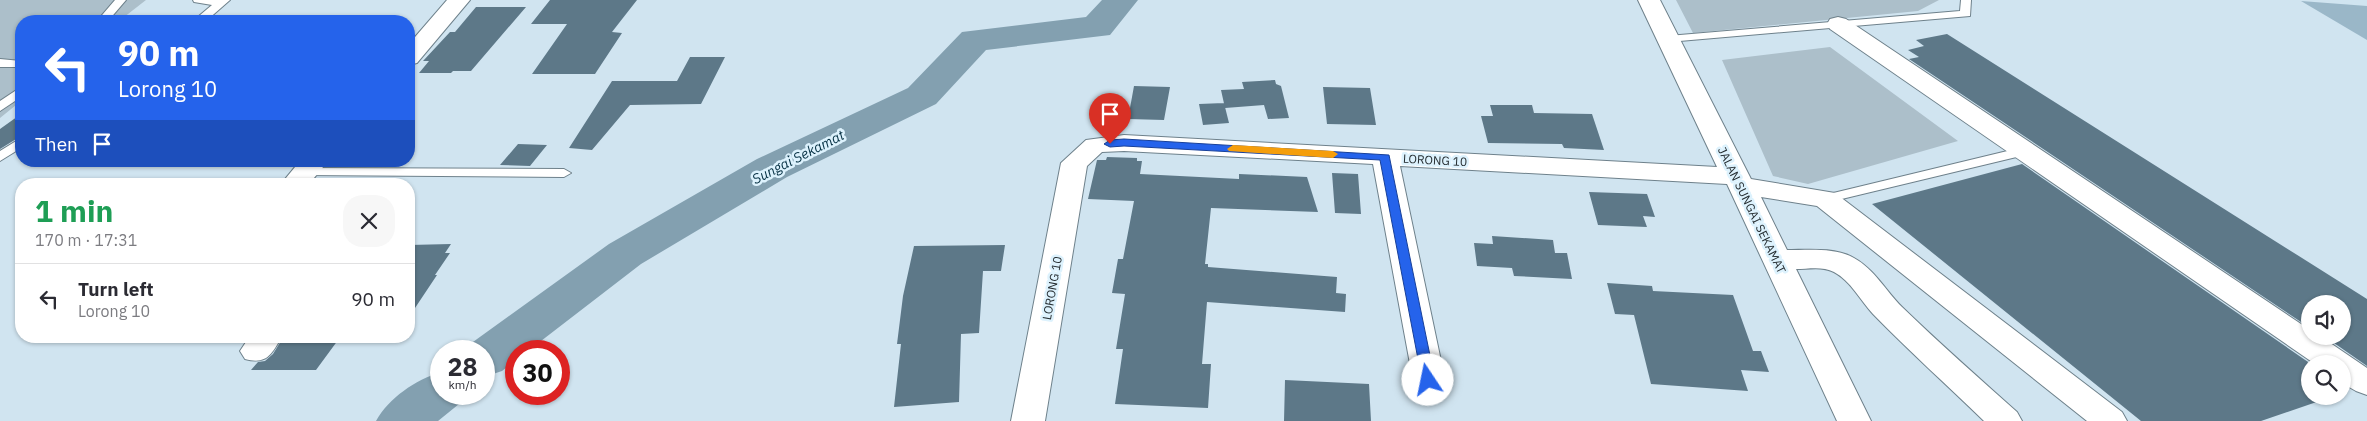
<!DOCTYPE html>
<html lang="en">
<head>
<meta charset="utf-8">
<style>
	:root { --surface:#fff; --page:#f7f7f7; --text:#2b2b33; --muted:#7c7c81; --line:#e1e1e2 }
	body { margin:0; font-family:"IBM Plex Sans",sans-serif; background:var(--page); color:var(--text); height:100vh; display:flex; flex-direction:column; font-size:19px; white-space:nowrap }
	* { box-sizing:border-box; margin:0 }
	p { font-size:16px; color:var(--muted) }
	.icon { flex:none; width:28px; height:28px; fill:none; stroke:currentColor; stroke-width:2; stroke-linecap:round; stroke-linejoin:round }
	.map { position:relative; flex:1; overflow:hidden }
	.sheet { position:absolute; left:15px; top:178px; width:400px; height:165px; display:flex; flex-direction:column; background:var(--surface); border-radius:20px; box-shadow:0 1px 4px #0004 }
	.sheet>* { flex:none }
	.banner { position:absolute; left:15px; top:15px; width:400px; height:152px; border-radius:20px; box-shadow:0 1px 4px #0004; background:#2563eb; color:#fff; overflow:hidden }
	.buttons { position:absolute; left:2301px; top:295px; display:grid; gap:10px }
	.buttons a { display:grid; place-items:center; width:50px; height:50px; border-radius:50%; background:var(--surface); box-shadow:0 1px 4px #0004; font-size:25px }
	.speed { position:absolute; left:430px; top:340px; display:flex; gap:10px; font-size:25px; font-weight:700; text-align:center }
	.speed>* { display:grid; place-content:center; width:65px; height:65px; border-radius:50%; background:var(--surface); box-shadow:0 1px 4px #0004; line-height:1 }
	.speed small { font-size:12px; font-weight:400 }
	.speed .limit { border:8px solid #d22; background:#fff; color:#111 }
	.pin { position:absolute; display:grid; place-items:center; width:42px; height:42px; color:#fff; margin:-51px -21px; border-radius:50% 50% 50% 0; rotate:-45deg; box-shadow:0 0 5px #0007 }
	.pin .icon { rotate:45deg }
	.me { position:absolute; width:55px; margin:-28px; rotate:349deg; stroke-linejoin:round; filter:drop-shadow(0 0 4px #0008) }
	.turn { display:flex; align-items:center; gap:18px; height:105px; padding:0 20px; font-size:22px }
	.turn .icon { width:65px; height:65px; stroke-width:2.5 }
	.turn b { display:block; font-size:35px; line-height:42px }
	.then { display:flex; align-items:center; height:48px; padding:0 20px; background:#0003; gap:10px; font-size:19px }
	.round { display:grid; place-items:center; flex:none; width:52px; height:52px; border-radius:20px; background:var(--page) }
	.head { display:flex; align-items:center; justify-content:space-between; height:85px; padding:0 20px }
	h1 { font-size:30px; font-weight:700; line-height:38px; color:#1e9e55 }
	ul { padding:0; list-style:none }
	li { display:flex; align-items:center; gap:15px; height:70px; padding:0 20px; border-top:1px solid var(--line) }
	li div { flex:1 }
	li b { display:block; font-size:19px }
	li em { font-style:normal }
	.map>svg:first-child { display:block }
</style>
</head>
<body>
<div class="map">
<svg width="2367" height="421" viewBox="0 0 2367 421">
	<rect width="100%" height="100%" fill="#d0e4f0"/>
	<path fill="#acbfca" d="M 0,0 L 146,0 L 119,21 L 21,21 L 21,101 L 0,118 Z
		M 1676,0 L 1939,0 L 1918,11 L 1693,33 Z
		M 1830,47 L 1958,141 L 1808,184 L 1773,176 L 1722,60 Z"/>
	<path fill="#9ab7c8" d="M 2301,1 L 2367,6 L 2367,40 Z"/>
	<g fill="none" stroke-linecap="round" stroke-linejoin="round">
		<path fill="#83a0b0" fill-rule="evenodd" d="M 1102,0 L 1138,0 L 1110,35 L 986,50 L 936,104 L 787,177 L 641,264 L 528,351 L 516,351 L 516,360 L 502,371 L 484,377 L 484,351 L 464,351 L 466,347 L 609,244 L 757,159 L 908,88 L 962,32 L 1086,17 Z
			M 441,372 L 441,394 L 465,394 L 459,404 L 438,421 L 376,421 C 389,398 415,380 441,372 Z"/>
	</g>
	<path fill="#5d7888" d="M 550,0 L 637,0 L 612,32 L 622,33 L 595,74 L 532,74 L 567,24 L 531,24 Z
		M 476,7 L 526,7 L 471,71 L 453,71 L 451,73 L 419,73 L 429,61 L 423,61 L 450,32 L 455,32 Z
		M 1947,34 L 2367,299 L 2367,366 L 2324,336 L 2342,336 L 2342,304 L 2310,304 L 2310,328 L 1909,59 L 1919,57 L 1908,50 L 1924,46 L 1916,40 Z
		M 690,57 L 725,57 L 701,104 L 630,105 L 592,150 L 569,148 L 612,81 L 677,81 Z
		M 1275,80 L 1276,84 L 1281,86 L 1289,118 L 1268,119 L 1264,105 L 1225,108 L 1221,90 L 1244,89 L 1242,82 Z
		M 1134,86 L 1170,87 L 1164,120 L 1128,119 Z
		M 1323,87 L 1370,88 L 1376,125 L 1327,124 Z
		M 1224,103 L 1229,123 L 1203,125 L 1199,104 Z
		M 1490,105 L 1532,105 L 1534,113 L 1592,114 L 1604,150 L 1564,148 L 1562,144 L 1488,143 L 1481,116 L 1493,116 Z
		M 21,114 L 21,136 L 0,149 L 0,129 Z
		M 518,144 L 547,145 L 530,166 L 500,165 Z
		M 1107,157 L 1137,158 L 1137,161 L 1142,161 L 1140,174 L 1239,179 L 1239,174 L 1307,177 L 1318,212 L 1211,208 L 1205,264 L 1208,264 L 1208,267 L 1337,277 L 1336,293 L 1346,294 L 1345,312 L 1207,302 L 1202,364 L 1211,364 L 1208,408 L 1115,404 L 1123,349 L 1116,349 L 1125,294 L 1112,293 L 1118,259 L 1123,259 L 1134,201 L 1088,199 L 1097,160 L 1106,160 Z
		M 2022,164 L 2311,364 L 2310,396 L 2334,396 L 2261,421 L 2141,421 L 1872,204 Z
		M 1332,173 L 1358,174 L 1361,214 L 1335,213 Z
		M 1589,192 L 1647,194 L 1655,217 L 1643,216 L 1647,227 L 1598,225 Z
		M 1492,236 L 1553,240 L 1555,253 L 1567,253 L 1572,279 L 1514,276 L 1512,268 L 1477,266 L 1474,243 L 1493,244 Z
		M 451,244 L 445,253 L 450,253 L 435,275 L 437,275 L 409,317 L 409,245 Z
		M 1005,245 L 1001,271 L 983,271 L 979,333 L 961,334 L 959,402 L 894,407 L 901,344 L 897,344 L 903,296 L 914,246 Z
		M 1607,283 L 1652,286 L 1653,291 L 1733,295 L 1753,351 L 1761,351 L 1769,372 L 1741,370 L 1748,391 L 1651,384 L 1634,315 L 1615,314 Z
		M 284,336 L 341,336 L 316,370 L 251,370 L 258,362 L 265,361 L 273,354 Z
		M 1285,380 L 1369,384 L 1371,421 L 1284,421 Z"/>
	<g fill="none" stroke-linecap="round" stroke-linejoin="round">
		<defs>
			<path id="service" d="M 115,0 L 126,0 L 108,21 L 97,21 Z
				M 193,0 L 230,0 L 206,21 L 193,21 L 212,5 L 194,2 Z
				M 1961,0 L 1971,0 L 1970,16 L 1668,42 L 1662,39 L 1668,36 L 1960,11 Z
				M 0,59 L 21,61 L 21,67 L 0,67 Z
				M 21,87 L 21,97 L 0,111 L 0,101 Z
				M 21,138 L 21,148 L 0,161 L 0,151 Z
				M 2024,147 L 2030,151 L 2029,154 L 1825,203 L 1818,199 L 1825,195 Z
				M 305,168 L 564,169 L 571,173 L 564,177 L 300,175 L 298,172 Z"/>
			<path id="minor" d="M 447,0 L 470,0 L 417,63 L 409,65 L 409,44 Z
				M 1638,0 L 1660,0 L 1751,179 L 1835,193 L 2122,412 L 2127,421 L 2087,421 L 1817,206 L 1761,197 L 1787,250 C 1808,250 1835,247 1854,258 C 1874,269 1886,291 1902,307 C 1939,343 1978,377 2017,412 L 2022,421 L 1984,421 C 1947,385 1909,351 1873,314 C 1860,300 1851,281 1834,272 C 1823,266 1808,269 1796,269 L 1871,421 L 1837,421 L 1727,184 L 1400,166 L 1445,380 L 1440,388 L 1429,391 L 1418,388 L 1413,380 L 1373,164 L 1124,151 L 1102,152 L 1087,166 L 1045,421 L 1011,421 L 1061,163 L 1086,140 L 1124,135 L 1717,167 Z
				M 1838,17 L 1846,19 L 2310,330 L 2310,336 L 2320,336 L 2367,368 L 2367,395 L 2356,391 L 2342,383 L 2342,364 L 2315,364 L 1830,29 L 1827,24 L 1830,19 Z
				M 300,161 L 328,161 L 309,184 L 281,184 Z
				M 250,336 L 282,336 C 272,354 267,365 245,359 L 240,351 Z"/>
		</defs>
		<use href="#service" stroke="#6e818b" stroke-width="2"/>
		<use href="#minor" stroke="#6e818b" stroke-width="2"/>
		<use href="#service" fill="#fff" fill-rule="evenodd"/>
		<use href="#minor" fill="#fff" fill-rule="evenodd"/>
	</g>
	<path fill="#2563eb" stroke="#184099" d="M 1124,139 L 1389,155 L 1435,380 L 1433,383 L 1424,383 L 1422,380 L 1380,160 L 1124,146 L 1110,147 L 1104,144 L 1110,140 Z"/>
	<path fill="#f59e0b" d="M 1233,145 L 1333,151 L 1338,154 L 1333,158 L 1229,151 L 1227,149 Z"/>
	<g text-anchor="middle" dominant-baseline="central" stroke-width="5" stroke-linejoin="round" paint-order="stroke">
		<g font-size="12" fill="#252d31" stroke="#ddf2fd">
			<text transform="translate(1435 160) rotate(3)">LORONG 10</text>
			<text transform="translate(1752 210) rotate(64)">JALAN SUNGAI SEKAMAT</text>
			<text transform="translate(1052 288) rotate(-80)">LORONG 10</text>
		</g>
		<g font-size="14" font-style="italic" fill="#042f42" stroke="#ddf2fd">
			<text transform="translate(798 157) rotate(-27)">Sungai Sekamat</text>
		</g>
	</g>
</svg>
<div class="buttons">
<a><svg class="icon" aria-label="sound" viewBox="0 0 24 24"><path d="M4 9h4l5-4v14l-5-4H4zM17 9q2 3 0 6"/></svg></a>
<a><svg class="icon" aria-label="search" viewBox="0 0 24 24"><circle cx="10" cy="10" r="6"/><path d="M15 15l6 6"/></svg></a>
</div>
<div class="speed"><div>28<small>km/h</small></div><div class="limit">30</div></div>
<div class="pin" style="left:1110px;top:144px;background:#d93025"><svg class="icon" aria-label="arrive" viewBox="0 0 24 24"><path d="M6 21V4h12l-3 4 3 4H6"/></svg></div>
<svg class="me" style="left:1428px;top:380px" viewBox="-20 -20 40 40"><circle r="19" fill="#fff"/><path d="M0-13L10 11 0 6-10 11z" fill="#2563eb"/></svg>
<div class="banner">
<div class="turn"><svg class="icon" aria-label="left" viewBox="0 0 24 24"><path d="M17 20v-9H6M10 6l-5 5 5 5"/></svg><div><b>90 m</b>Lorong 10</div></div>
<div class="then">Then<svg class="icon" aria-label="arrive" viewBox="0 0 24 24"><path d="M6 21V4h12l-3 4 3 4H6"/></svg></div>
</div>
<section class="sheet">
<div class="head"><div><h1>1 min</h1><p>170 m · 17:31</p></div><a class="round"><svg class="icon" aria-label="close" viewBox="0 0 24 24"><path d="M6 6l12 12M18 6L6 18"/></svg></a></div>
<ul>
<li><svg class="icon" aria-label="left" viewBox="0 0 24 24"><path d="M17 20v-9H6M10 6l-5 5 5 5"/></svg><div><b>Turn left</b><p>Lorong 10</p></div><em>90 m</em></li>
</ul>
</section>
</div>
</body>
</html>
